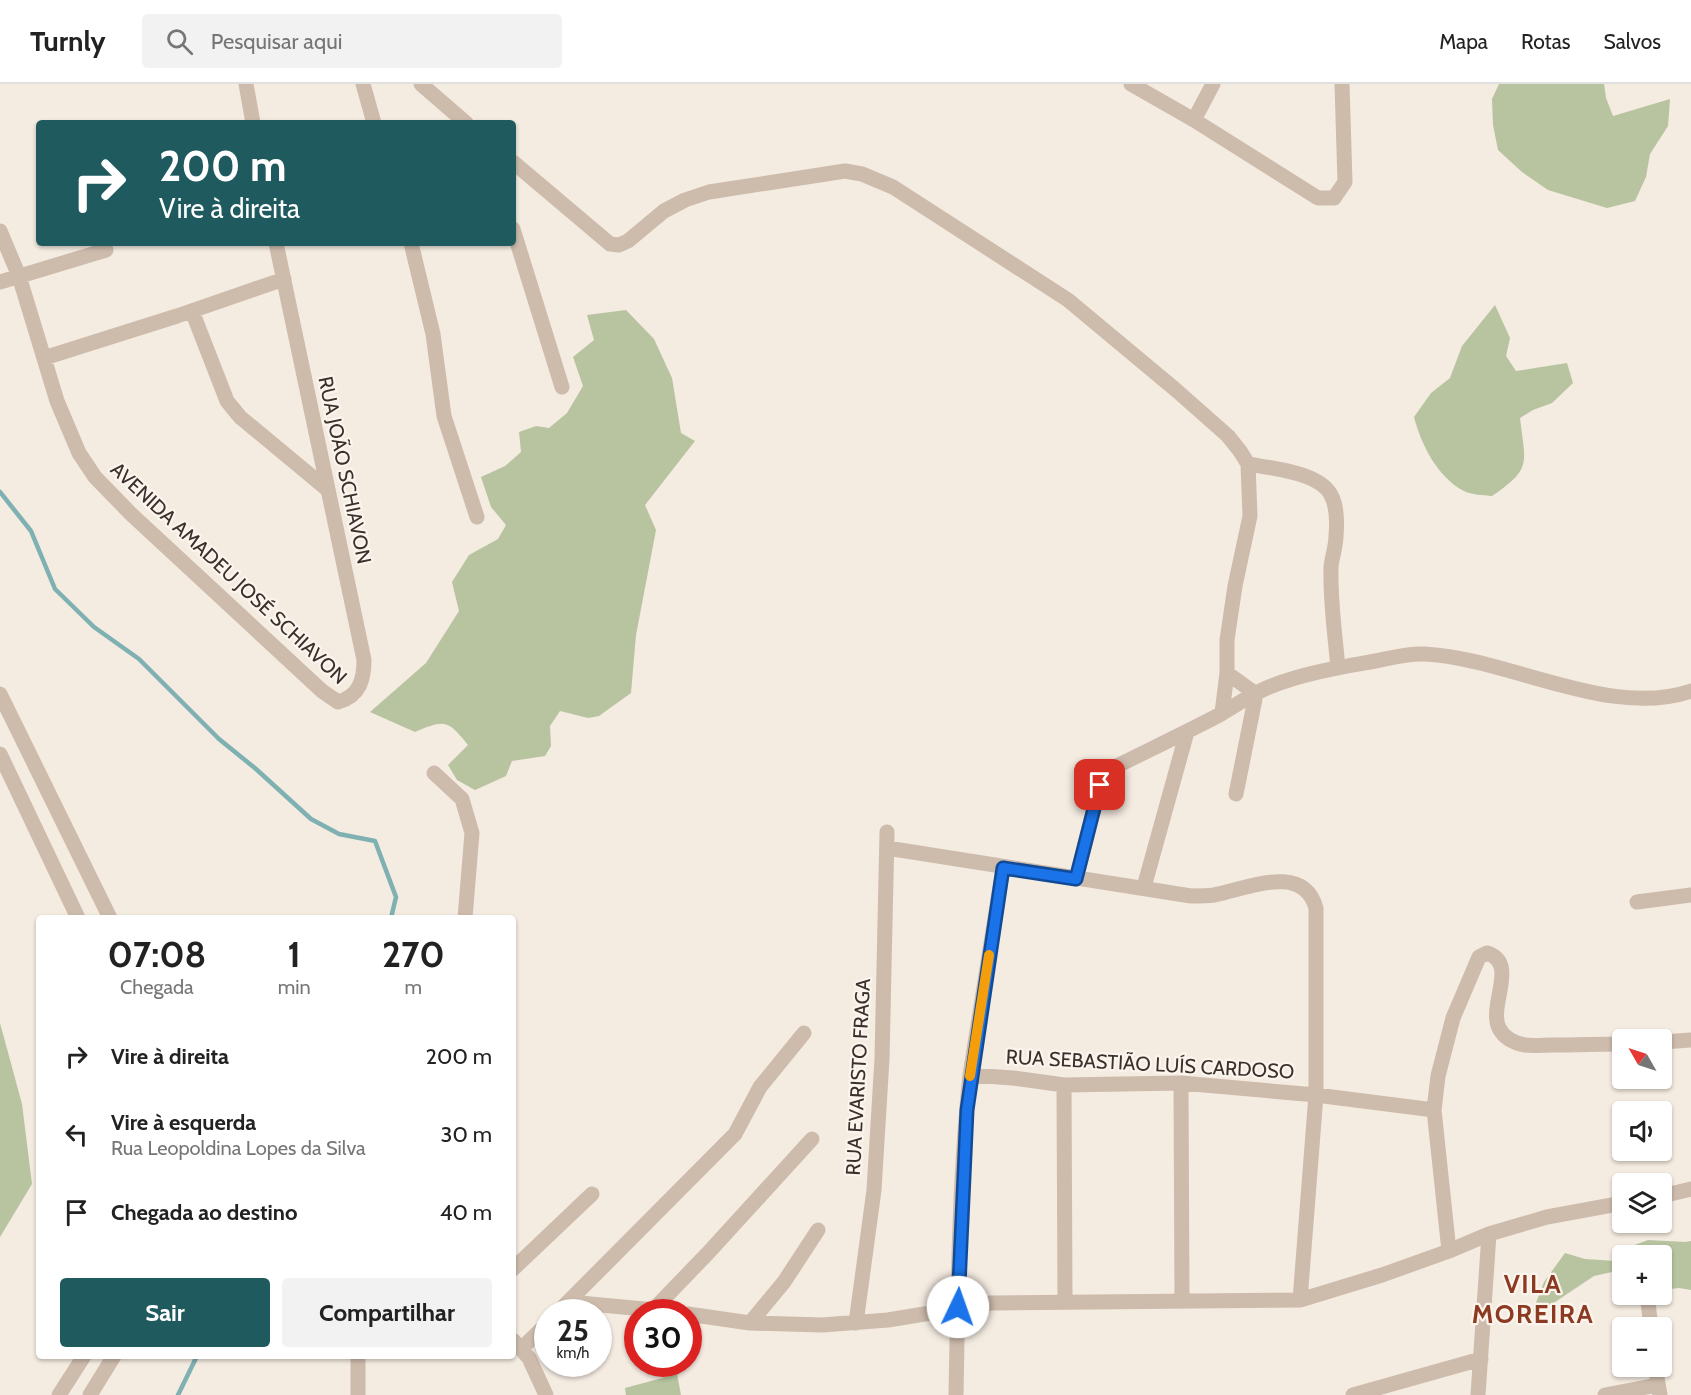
<!DOCTYPE html>
<html lang="pt">
<head>
<meta charset="utf-8">
<style>
	:root { --surface:#fff; --page:#f2f2f2; --text:#222; --muted:#767676; --line:#e0e0e0; --accent:#1f5a5e }
	body { margin:0; font-family:Cabin,sans-serif; background:var(--page); color:var(--text); height:100vh; display:flex; flex-direction:column; font-size:22px; white-space:nowrap }
	* { box-sizing:border-box; margin:0 }
	p { font-size:20px; color:var(--muted) }
	.icon { flex:none; width:33px; height:33px; fill:none; stroke:currentColor; stroke-width:2; stroke-linecap:round; stroke-linejoin:round }
	.map { position:relative; flex:1; overflow:hidden }
	.drawer { position:absolute; left:36px; top:831px; width:480px; height:444px; display:flex; flex-direction:column; background:var(--surface); border-radius:6px; box-shadow:0 2px 4px #0004 }
	.drawer>* { flex:none }
	.guide { position:absolute; left:36px; top:36px; width:480px; height:126px; border-radius:6px; box-shadow:0 2px 4px #0004; background:#1f5a5e; color:#fff; overflow:hidden }
	.needle { width:39px; rotate:309deg }
	.fabs { position:absolute; left:1612px; top:945px; display:grid; gap:12px }
	.fabs a { display:grid; place-items:center; width:60px; height:60px; border-radius:6px; background:var(--surface); box-shadow:0 2px 4px #0004; font-size:30px }
	.speed { position:absolute; left:534px; top:1215px; display:flex; gap:12px; font-size:30px; font-weight:700; text-align:center }
	.speed>* { display:grid; place-content:center; width:78px; height:78px; border-radius:50%; background:var(--surface); box-shadow:0 2px 4px #0004; line-height:1 }
	.speed small { font-size:15px; font-weight:400 }
	.speed .limit { border:9px solid #d22; background:#fff; color:#111 }
	.pin { position:absolute; display:grid; place-items:center; width:51px; height:51px; color:#fff; margin:-26px; border-radius:12px; box-shadow:0 3px 9px #0006 }
	.me { position:absolute; width:66px; margin:-33px; rotate:3deg; stroke-linejoin:round; filter:drop-shadow(0 0 4px #0008) }
	.turn { display:flex; align-items:center; gap:21px; height:126px; padding:0 24px; font-size:27px }
	.turn .icon { width:78px; height:78px; stroke-width:2.5 }
	.turn b { display:block; font-size:42px; line-height:51px }
	.eta { display:flex; justify-content:space-evenly; align-items:center; height:102px; text-align:center }
	.eta b { font-size:36px; font-weight:700; line-height:42px }
	.action { display:flex; gap:12px; margin-top:auto; padding:12px 24px }
	.action a { flex:1; height:69px; border-radius:6px; background:var(--accent); color:#fff; font-size:24px; font-weight:700; line-height:69px; text-align:center }
	.action a+a { background:var(--page); color:var(--text) }
	ul { padding:0; list-style:none }
	li { display:flex; align-items:center; gap:18px; height:78px; padding:0 24px }
	li div { flex:1 }
	li b { display:block; font-size:22px }
	li em { font-style:normal }
	header { display:flex; align-items:center; gap:36px; box-sizing:border-box; height:84px; padding:0 30px; background:var(--surface); border-bottom:2px solid var(--line) }
	header strong { font-size:28px }
	nav { display:flex; gap:33px; margin-inline-start:auto; font-size:21px }
	.search { width:420px; height:54px; background:var(--page); display:flex; align-items:center; gap:15px; box-sizing:border-box; padding:0 21px; border-radius:6px; color:var(--muted); font-size:22px }
	.map>svg:first-child { display:block }
</style>
</head>
<body>
<header>
<strong>Turnly</strong>
<div class="search"><svg class="icon" aria-label="search" viewBox="0 0 24 24"><circle cx="10" cy="10" r="6"/><path d="M15 15l6 6"/></svg>Pesquisar aqui</div>
<nav><a>Mapa</a><a>Rotas</a><a>Salvos</a></nav>
</header>
<div class="map">
<svg width="1691" height="1311" viewBox="0 0 1691 1311">
	<rect width="100%" height="100%" fill="#f4ebe1"/>
	<path fill="#b8c4a0" d="M 1499,0 L 1604,0 L 1606,14 L 1613,32 L 1670,15 L 1668,42 L 1650,70 L 1646,93 L 1635,117 L 1607,124 L 1548,106 L 1522,88 L 1498,66 L 1493,41 L 1492,15 Z
		M 1495,221 L 1510,254 L 1506,272 L 1516,287 L 1567,279 L 1573,299 L 1552,319 L 1533,326 L 1520,334 C 1525,379 1533,384 1492,412 C 1484,411 1471,411 1464,407 C 1437,393 1421,360 1414,333 L 1431,309 L 1450,294 L 1462,262 Z
		M 626,226 L 654,255 L 672,294 L 681,349 L 695,357 L 645,421 L 656,446 L 636,551 L 631,609 L 599,632 L 588,634 L 560,627 L 550,642 L 551,662 L 545,672 L 512,677 L 506,692 L 475,706 L 457,696 L 448,681 L 468,661 C 448,636 445,635 415,648 L 370,628 L 426,579 L 459,527 L 452,498 L 469,471 L 498,455 L 506,441 L 491,423 L 481,393 L 505,382 L 521,368 L 519,348 L 536,342 L 549,344 L 567,329 L 583,302 L 573,273 L 594,256 L 587,231 Z
		M 0,939 L 22,1020 L 32,1100 L 0,1153 Z
		M 1648,1156 L 1686,1158 L 1691,1157 L 1691,1206 L 1679,1204 L 1662,1206 L 1662,1172 L 1623,1172 L 1623,1188 L 1621,1186 L 1594,1192 L 1552,1220 L 1532,1229 L 1544,1198 L 1565,1169 L 1585,1175 L 1616,1177 L 1624,1165 Z
		M 677,1290 L 681,1311 L 626,1311 L 625,1304 Z"/>
	<g fill="none" stroke-linecap="round" stroke-linejoin="round">
		<path stroke="#7fb0b2" stroke-width="4.5" d="M 0,408 L 31,447 L 55,505 L 94,543 L 139,575 L 219,655 L 256,685 L 311,735 L 339,750 L 375,757 L 396,813 L 391,834
			M 178,1311 L 197,1272"/>
		<path stroke="#cdbbac" stroke-width="15" d="M 246,0 L 253,39
			M 363,0 L 374,39
			M 421,0 L 466,39
			M 1131,0 L 1194,36 L 1318,114 L 1334,114 L 1345,98 L 1342,0
			M 1194,36 L 1213,0
			M 513,78 L 610,160 L 619,161 L 628,157 L 664,127 L 685,116 L 709,108 L 845,87 L 862,90 L 893,103 L 1068,216 L 1176,306 L 1228,352 L 1240,367 L 1248,380 L 1250,432 L 1235,502 L 1227,556 L 1227,589 L 1222,629
			M 513,145 L 562,303
			M 0,147 L 19,192 L 57,317 L 79,369 L 95,393 L 131,430 L 322,607 L 338,618 C 360,612 364,595 364,576 L 276,159
			M 411,159 L 433,250 L 444,332 L 477,433
			M 0,198 L 106,166
			M 192,227 L 227,317 L 240,333 L 328,406
			M 44,274 L 177,232 L 284,195
			M 1248,380 C 1270,384 1319,388 1331,411 C 1337,422 1337,440 1336,452 C 1336,462 1332,473 1331,483 C 1330,517 1335,550 1338,584
			M 1227,589 L 1256,610 L 1236,710
			M 0,610 L 110,834
			M 0,670 L 78,834
			M 434,689 L 462,715 L 472,749 L 465,834
			M 887,764 L 1191,812 C 1199,812 1207,812 1214,811 C 1247,805 1303,778 1316,824 L 1316,1011 L 1300,1216
			M 1076,795 L 1100,701 L 1107,690 L 1119,681 C 1153,664 1187,648 1221,630 C 1236,621 1252,610 1269,603 C 1301,590 1336,584 1370,578 C 1387,575 1407,569 1424,570 C 1509,574 1609,635 1691,607
			M 1144,803 L 1187,648
			M 1637,818 L 1691,811
			M 1662,958 L 1691,956
			M 970,991 L 1013,994 L 1064,1001 L 1181,999 L 1316,1011 L 1434,1026
			M 1181,999 L 1182,1217
			M 1064,1001 L 1065,1218
			M 1662,1112 L 1691,1105
			M 1449,1167 L 1434,1026 L 1438,992 L 1453,934 L 1479,873 L 1487,869 C 1519,879 1488,921 1499,944 C 1504,954 1514,959 1525,961 C 1534,962 1544,961 1553,961 C 1576,961 1600,960 1623,960
			M 513,1185 L 592,1110
			M 569,1218 L 676,1228
			M 1648,1218 L 1651,1244
			M 654,1225 L 708,1169 L 812,1055
			M 558,1228 L 735,1050 L 760,1003 L 804,949
			M 688,1230 L 750,1239 L 822,1241 L 888,1236 L 991,1219 L 1300,1216 L 1382,1191 L 1449,1167 L 1489,1150 L 1547,1133 L 1623,1119
			M 750,1239 L 784,1198 L 818,1146
			M 856,1239 L 874,1106 L 882,975 L 887,748
			M 513,1256 L 529,1274 L 546,1311
			M 522,1264 L 548,1239
			M 1655,1282 L 1660,1311
			M 59,1311 L 84,1272
			M 90,1311 L 114,1272
			M 358,1311 L 358,1272
			M 956,1311 C 958,1205 959,1097 970,991 L 1003,784
			M 1353,1311 L 1481,1275
			M 1478,1311 L 1489,1150
			M 1605,1311 L 1657,1301"/>
	</g>
	<g fill="none" stroke-linecap="round" stroke-linejoin="round">
		<defs>
			<path id="route" d="M 958,1223 L 967,1026 L 1003,784 L 1076,795 L 1100,701"/>
		</defs>
		<use href="#route" stroke="#114b97" stroke-width="15"/>
		<use href="#route" stroke="#1a73e8" stroke-width="10"/>
		<path stroke="#f59e0b" stroke-width="10" d="M 970,992 L 989,871"/>
	</g>
	<g text-anchor="middle" dominant-baseline="central" stroke-width="4.5" stroke-linejoin="round" paint-order="stroke">
		<g font-size="20" fill="#3b302b" stroke="#fbf5ee">
			<text transform="translate(345 386) rotate(78)">RUA JOÃO SCHIAVON</text>
			<text transform="translate(229 489) rotate(43)">AVENIDA AMADEU JOSÉ SCHIAVON</text>
			<text transform="translate(1150 980) rotate(3)">RUA SEBASTIÃO LUÍS CARDOSO</text>
			<text transform="translate(858 993) rotate(-87)">RUA EVARISTO FRAGA</text>
		</g>
		<g font-size="26" font-weight="bold" letter-spacing="1.5" fill="#8c3b22" stroke="#fbf5ee">
			<text x="1533" y="1200">VILA<tspan x="1533" dy="30">MOREIRA</tspan></text>
		</g>
	</g>
</svg>
<div class="fabs">
<a><svg class="needle" viewBox="-14 -14 28 28"><path d="M0-13l5 13h-10z" fill="#e53935"/><path d="M0 13l5-13h-10z" fill="#767676"/></svg></a>
<a><svg class="icon" aria-label="sound" viewBox="0 0 24 24"><path d="M4 9h4l5-4v14l-5-4H4zM17 9q2 3 0 6"/></svg></a>
<a><svg class="icon" aria-label="layers" viewBox="0 0 24 24"><path d="M12 4l9 5-9 5-9-5zM3 14l9 5 9-5"/></svg></a>
<a>+</a>
<a>−</a>
</div>
<div class="speed"><div>25<small>km/h</small></div><div class="limit">30</div></div>
<div class="pin" style="left:1100px;top:701px;background:#d93025"><svg class="icon" aria-label="arrive" viewBox="0 0 24 24"><path d="M6 21V4h12l-3 4 3 4H6"/></svg></div>
<svg class="me" style="left:958px;top:1223px" viewBox="-20 -20 40 40"><circle r="19" fill="#fff"/><path d="M0-13L10 11 0 6-10 11z" fill="#1a73e8"/></svg>
<div class="guide">
<div class="turn"><svg class="icon" aria-label="right" viewBox="0 0 24 24"><path d="M7 20v-9h11M14 6l5 5-5 5"/></svg><div><b>200 m</b>Vire à direita</div></div>
</div>
<section class="drawer">
<div class="eta">
<div><b>07:08</b><p>Chegada</p></div>
<div><b>1</b><p>min</p></div>
<div><b>270</b><p>m</p></div>
</div>
<ul>
<li><svg class="icon" aria-label="right" viewBox="0 0 24 24"><path d="M7 20v-9h11M14 6l5 5-5 5"/></svg><div><b>Vire à direita</b></div><em>200 m</em></li>
<li><svg class="icon" aria-label="left" viewBox="0 0 24 24"><path d="M17 20v-9H6M10 6l-5 5 5 5"/></svg><div><b>Vire à esquerda</b><p>Rua Leopoldina Lopes da Silva</p></div><em>30 m</em></li>
<li><svg class="icon" aria-label="arrive" viewBox="0 0 24 24"><path d="M6 21V4h12l-3 4 3 4H6"/></svg><div><b>Chegada ao destino</b></div><em>40 m</em></li>
</ul>
<div class="action"><a>Sair</a><a>Compartilhar</a></div>
</section>
</div>
</body>
</html>
